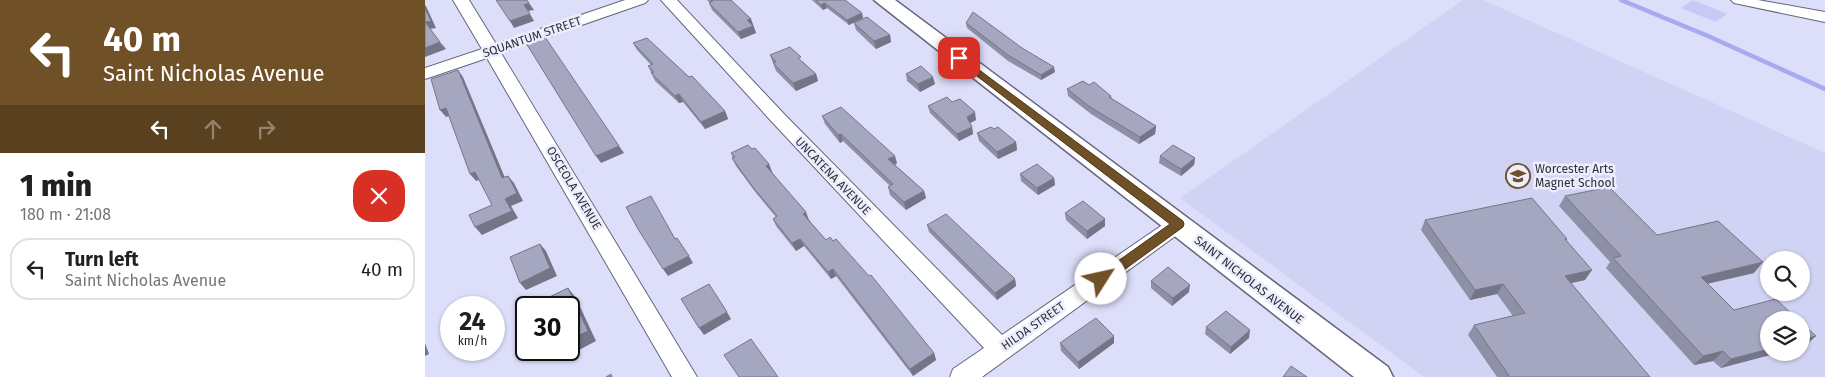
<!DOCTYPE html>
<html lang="en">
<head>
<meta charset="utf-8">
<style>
	:root { --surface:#fff; --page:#f2f2f2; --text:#202124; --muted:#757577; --line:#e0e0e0 }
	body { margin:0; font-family:"Fira Sans",sans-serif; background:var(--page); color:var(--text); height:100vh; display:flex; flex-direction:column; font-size:19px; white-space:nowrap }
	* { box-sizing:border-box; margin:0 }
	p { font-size:16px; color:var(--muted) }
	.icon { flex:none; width:28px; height:28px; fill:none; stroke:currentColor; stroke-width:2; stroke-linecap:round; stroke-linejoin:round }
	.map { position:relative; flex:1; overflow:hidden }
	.sheet { display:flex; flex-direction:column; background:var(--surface); width:425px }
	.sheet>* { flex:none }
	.top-card { background:#705026; color:#fff; overflow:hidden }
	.fabs { position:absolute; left:1335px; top:251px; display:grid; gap:10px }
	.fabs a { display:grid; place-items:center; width:50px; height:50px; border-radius:50%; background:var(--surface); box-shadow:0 1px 4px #0004; font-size:25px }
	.speed { position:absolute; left:15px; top:296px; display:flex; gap:10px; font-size:25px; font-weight:700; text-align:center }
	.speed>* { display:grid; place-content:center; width:65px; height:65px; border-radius:50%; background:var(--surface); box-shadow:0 1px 4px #0004; line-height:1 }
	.speed small { font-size:12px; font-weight:400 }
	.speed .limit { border:2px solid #111; border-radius:8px; background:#fff; color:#111 }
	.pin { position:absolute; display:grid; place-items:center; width:42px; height:42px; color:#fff; margin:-21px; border-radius:10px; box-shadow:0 2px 8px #0006 }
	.me { position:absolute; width:55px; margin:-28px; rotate:55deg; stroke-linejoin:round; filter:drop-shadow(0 0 4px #0008) }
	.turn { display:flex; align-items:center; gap:18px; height:105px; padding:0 20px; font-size:22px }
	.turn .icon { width:65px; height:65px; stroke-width:2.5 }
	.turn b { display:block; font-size:35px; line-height:42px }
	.lanes { display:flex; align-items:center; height:48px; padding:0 20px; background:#0003; justify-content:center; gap:25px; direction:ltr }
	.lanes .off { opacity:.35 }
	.round { display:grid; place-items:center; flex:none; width:52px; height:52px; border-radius:20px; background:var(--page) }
	.summary { display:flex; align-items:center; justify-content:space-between; height:85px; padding:0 20px }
	h1 { font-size:30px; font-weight:800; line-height:38px }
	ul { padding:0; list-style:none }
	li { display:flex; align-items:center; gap:15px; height:62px; margin:0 10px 8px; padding:0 10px; border:2px solid var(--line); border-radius:20px }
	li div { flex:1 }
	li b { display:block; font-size:19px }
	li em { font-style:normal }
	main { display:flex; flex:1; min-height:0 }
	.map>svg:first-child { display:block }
</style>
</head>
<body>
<main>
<section class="sheet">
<div class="top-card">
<div class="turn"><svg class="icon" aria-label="left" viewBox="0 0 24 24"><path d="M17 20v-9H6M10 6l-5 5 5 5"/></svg><div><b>40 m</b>Saint Nicholas Avenue</div></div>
<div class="lanes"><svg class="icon" aria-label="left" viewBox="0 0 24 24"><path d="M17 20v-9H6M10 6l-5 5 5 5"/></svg><svg class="icon off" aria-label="ahead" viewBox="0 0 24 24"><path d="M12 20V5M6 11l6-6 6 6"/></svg><svg class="icon off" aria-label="right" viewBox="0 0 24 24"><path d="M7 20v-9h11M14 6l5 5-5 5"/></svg></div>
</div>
<div class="summary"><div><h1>1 min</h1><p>180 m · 21:08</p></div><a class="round" style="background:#d93025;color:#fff"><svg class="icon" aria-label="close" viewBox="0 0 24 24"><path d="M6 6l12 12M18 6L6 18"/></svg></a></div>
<ul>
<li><svg class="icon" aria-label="left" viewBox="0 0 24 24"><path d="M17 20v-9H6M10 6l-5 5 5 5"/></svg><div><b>Turn left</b><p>Saint Nicholas Avenue</p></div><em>40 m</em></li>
</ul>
</section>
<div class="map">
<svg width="1400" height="377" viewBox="0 0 1400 377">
	<rect width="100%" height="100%" fill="#dddffa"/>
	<path fill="#d1d3f4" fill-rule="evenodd" d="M 1038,0 L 1058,0 L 1400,153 L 1400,377 L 999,377 L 755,198 ZM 1344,260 L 1376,260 L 1376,292 L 1344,292 ZM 1344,320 L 1376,320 L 1376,352 L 1344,352 Z"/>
	<path fill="#c7caf6" d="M 1268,0 L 1302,14 L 1291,22 L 1256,8 Z"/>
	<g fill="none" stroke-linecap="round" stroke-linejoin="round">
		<path stroke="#a7a9f1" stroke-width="4.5" d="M 1196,0 L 1283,36 L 1400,89"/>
		<defs>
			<path id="minor" d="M 28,0 L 44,0 L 71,44 L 200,0 L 223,0 L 220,3 L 76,53 L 272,377 L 247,377 L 62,58 L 0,79 L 0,68 L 57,49 Z
				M 236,0 L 252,0 L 360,115 L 577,335 L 746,219 L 753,216 L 760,219 L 763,224 L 760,229 L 557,377 L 525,377 L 528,369 L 559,348 L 348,123 Z
				M 1306,0 L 1333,0 L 1400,12 L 1400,22 L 1309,3 Z"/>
			<path id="tertiary" d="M 449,0 L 470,0 L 963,367 L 968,377 L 929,377 Z"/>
		</defs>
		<use href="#minor" stroke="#64667c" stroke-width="2"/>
		<use href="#tertiary" stroke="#64667c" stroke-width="3"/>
		<use href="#minor" fill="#fff" fill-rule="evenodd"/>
		<use href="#tertiary" fill="#fff" fill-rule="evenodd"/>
	</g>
	<path fill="#8e90a5" d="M 282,0 L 306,0 L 326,19 L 331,33 L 316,39 L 287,10 L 284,3 L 285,3 Z
		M 387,0 L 420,0 L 437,13 L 438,18 L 424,25 L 402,8 L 398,10 Z
		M 429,23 L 465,35 L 466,42 L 451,49 L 431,30 Z
		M 541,23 L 630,72 L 616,80 L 583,61 L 542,28 Z
		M 208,43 L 300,111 L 303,119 L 280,129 L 258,102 L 254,103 L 230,81 L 223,66 L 226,65 L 212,50 Z
		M 345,55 L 378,62 L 391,74 L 393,81 L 371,91 L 351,71 Z
		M 481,74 L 510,84 L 495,92 L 482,81 Z
		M 664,85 L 686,96 L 687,99 L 731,126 L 730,134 L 714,144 L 666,114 L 643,96 L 642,89 Z
		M 503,106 L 551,120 L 545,123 L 547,127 L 548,134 L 534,141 L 505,113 Z
		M 397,116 L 472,163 L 470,165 L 499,191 L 501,198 L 481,210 L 465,195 L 463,187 L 465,186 L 418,141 L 415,143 L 400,124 Z
		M 569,129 L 591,142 L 592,150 L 573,159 L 554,141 L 552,133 Z
		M 327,149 L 344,164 L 347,172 L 384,220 L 401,240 L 509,353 L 511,360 L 488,376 L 411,276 L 406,279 L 379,246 L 371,251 L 351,226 L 348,219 L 351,217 L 331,193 L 311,166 L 307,158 L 308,158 L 306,153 Z
		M 735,156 L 770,158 L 769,165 L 756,176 L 734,163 Z
		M 595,174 L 629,178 L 630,185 L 613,195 L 596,181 Z
		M 1140,196 L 1232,235 L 1329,273 L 1282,284 L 1344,352 L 1296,368 L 1288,361 L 1269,365 L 1181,268 L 1185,262 L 1134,206 Z
		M 640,213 L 680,219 L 680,226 L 662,239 L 641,220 Z
		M 1000,220 L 1142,239 L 1141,241 L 1160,280 L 1146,283 L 1225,377 L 1072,377 L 1043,335 L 1049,325 L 1088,316 L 1072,294 L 1045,300 L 996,230 Z
		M 502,225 L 590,279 L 591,286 L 572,300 L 504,232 Z
		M 726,281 L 764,292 L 747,306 L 726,288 Z
		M 781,327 L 824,338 L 805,354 L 780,334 Z
		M 635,343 L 689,343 L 654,369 L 636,351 Z"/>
	<path fill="#747586" d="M 104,3 L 109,10 L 103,11 L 99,5 Z
		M 400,3 L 402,8 L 398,10 L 396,5 Z
		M 0,5 L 1,6 L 11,28 L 5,29 L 0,22 Z
		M 437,13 L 438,18 L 424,25 L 422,20 Z
		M 105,14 L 109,21 L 89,28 L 85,21 Z
		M 326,19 L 331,33 L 316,39 L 313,32 L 322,20 Z
		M 465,35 L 466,42 L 451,49 L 449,41 Z
		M 15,42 L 21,49 L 0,57 L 0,48 Z
		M 629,67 L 630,72 L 616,80 L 616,75 Z
		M 33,70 L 38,77 L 83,185 L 77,178 Z
		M 391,74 L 393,81 L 371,91 L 368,83 Z
		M 508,77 L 510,84 L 495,92 L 493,84 Z
		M 254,94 L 258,102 L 254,103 L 250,96 Z
		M 21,108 L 27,115 L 21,117 L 15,110 Z
		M 300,111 L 303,119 L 280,129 L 276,122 Z
		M 550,112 L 551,120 L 543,124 L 542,117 Z
		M 731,126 L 730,134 L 714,144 L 715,137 Z
		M 547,127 L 548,134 L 534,141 L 532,134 Z
		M 416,134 L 418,141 L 415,143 L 413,135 Z
		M 591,142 L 592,150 L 573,159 L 572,152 Z
		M 194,146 L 199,153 L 176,163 L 171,156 Z
		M 470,156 L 472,163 L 466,167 L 463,159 Z
		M 770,158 L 769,165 L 756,176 L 756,169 Z
		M 344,164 L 347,172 L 345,173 L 341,166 Z
		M 50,172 L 57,179 L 51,181 L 45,174 Z
		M 83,176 L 89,183 L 98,201 L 86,206 L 93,218 L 57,235 L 50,227 L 80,199 Z
		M 629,178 L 630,185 L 613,195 L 612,188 Z
		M 499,191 L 501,198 L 481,210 L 479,202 Z
		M 381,212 L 384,220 L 381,221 L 378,214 Z
		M 680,219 L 680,226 L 662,239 L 662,231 Z
		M 375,239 L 379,246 L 371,251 L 367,243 Z
		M 115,244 L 121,251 L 132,276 L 101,290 L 95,283 Z
		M 264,256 L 268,263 L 243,276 L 238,269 Z
		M 1338,262 L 1329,273 L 1267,287 L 1276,277 Z
		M 408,269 L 411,276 L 406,279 L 403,272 Z
		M 1167,270 L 1160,280 L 1133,286 L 1140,276 Z
		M 590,279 L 591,286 L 572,300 L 570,293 Z
		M 1078,284 L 1072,294 L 1045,300 L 1050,290 Z
		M 765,285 L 764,292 L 747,306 L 748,298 Z
		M 143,288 L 151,298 L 171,341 L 135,360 L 126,350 L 144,350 Z
		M 302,312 L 306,319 L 279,335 L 274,328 Z
		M 825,330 L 824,338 L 805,354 L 806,347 Z
		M 689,336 L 689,343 L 654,369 L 653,362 Z
		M 1391,336 L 1380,346 L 1376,347 L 1376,340 Z
		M 0,343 L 4,354 L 0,356 Z
		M 1344,349 L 1344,352 L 1357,352 L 1296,368 L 1306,359 Z
		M 1298,351 L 1288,361 L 1269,365 L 1278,356 Z
		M 509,353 L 511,360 L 488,376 L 485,369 Z"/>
	<path fill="#a5a7c0" stroke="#747586" d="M 71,0 L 102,0 L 104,3 L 99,5 L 105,14 L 85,21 Z
		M 286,0 L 306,0 L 326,19 L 322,20 L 328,26 L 313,32 L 284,3 L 288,1 Z
		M 391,0 L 420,0 L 437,13 L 422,20 L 400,3 L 396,5 Z
		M 0,8 L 6,21 L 0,22 L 15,42 L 0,48 Z
		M 548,12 L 597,48 L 629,67 L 616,75 L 583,55 L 541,23 Z
		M 442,17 L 465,35 L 449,41 L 429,23 Z
		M 120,37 L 194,146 L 171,156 L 101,43 Z
		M 222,38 L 264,77 L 267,76 L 300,111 L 276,122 L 254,94 L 250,96 L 226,73 L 229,72 L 223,66 L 228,64 L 208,43 Z
		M 365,47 L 376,57 L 373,58 L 391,74 L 368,83 L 348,63 L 351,62 L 345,55 Z
		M 496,66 L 508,77 L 493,84 L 481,74 Z
		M 33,70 L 77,178 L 83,176 L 92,193 L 80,199 L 87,211 L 50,227 L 44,215 L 67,205 L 50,172 L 45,174 L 21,108 L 15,110 L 6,79 Z
		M 658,81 L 664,85 L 669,82 L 686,96 L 684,97 L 731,126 L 715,137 L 665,107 L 642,89 Z
		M 522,97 L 527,102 L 535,99 L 550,112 L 542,117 L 547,127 L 532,134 L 503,106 Z
		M 416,107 L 470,156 L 463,159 L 499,191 L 479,202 L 463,187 L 468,184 L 416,134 L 413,135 L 397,116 Z
		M 566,127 L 569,129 L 573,127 L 591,142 L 572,152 L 552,133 Z
		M 323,145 L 327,149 L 330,148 L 344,164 L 341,166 L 381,212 L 378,214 L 401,240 L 405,237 L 408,241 L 411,239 L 444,276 L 446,275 L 509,353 L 485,369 L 408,269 L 403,272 L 375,239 L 367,243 L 348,219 L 352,216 L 327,186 L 307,158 L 310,157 L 306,153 Z
		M 748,145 L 770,158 L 756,169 L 735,156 Z
		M 612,164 L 629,178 L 612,188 L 595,174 Z
		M 1184,187 L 1232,235 L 1293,221 L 1338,262 L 1276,277 L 1309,310 L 1351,299 L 1373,320 L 1344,320 L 1344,349 L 1306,359 L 1298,351 L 1278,356 L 1188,258 L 1196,256 L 1140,196 Z
		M 226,196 L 250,239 L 252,238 L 264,256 L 238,269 L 213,229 L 201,207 Z
		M 1107,198 L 1142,239 L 1140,239 L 1167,270 L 1140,276 L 1225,377 L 1085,377 L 1049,325 L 1100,313 L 1078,284 L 1050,290 L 1000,220 Z
		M 658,201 L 680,219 L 662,231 L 640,213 Z
		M 521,214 L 590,279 L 570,293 L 502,225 Z
		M 115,244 L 125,268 L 95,283 L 85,257 Z
		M 743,267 L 765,285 L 748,298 L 726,281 Z
		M 284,284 L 302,312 L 274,328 L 256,299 Z
		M 143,288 L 163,331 L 144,340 L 144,308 L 109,308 L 108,305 Z
		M 801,311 L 825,330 L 806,347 L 781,327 Z
		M 671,318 L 689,336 L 653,362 L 635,343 Z
		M 1376,323 L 1391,336 L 1376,340 Z
		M 326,339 L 353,377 L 314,377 L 299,355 Z
		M 866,366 L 882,377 L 858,377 Z
		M 186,374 L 187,377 L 181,377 Z"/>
	<path fill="#705026" stroke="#493419" d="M 534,55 L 758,221 L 759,224 L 758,227 L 681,283 L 672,283 L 670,279 L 672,276 L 745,224 L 531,60 L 530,58 Z"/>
	<defs>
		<symbol id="school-ring" viewBox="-11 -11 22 22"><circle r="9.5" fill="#eceefe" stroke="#705026" stroke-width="1.5"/><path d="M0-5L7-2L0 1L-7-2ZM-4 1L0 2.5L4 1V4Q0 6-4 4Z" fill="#705026"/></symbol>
	</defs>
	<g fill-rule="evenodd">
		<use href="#school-ring" x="1079" y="162" width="28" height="28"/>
	</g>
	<g text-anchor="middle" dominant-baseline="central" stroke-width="5" stroke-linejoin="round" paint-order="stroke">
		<g font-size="12" fill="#2f303a" stroke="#eceefe">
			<text transform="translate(107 37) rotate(-19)">SQUANTUM STREET</text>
			<text transform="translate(408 176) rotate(46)">UNCATENA AVENUE</text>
			<text transform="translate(149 188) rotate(59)">OSCEOLA AVENUE</text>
			<text transform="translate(824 280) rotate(38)">SAINT NICHOLAS AVENUE</text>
			<text transform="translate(608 326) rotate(-35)">HILDA STREET</text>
		</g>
		<g font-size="12" fill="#2f303a" stroke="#eceefe" text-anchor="start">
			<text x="1110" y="169">Worcester Arts<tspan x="1110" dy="14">Magnet School</tspan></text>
		</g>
	</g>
</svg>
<div class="fabs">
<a><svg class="icon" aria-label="search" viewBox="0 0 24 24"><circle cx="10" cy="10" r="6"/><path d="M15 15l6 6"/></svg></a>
<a><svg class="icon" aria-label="layers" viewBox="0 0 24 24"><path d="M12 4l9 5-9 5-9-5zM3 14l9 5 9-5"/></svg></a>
</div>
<div class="speed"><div>24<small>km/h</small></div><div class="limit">30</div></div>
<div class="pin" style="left:534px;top:58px;background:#d93025"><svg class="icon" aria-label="arrive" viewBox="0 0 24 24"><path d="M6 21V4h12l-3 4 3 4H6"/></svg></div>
<svg class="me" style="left:676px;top:279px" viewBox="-20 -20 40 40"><circle r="19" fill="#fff"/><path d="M0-13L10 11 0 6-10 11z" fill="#705026"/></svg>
</div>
</main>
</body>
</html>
